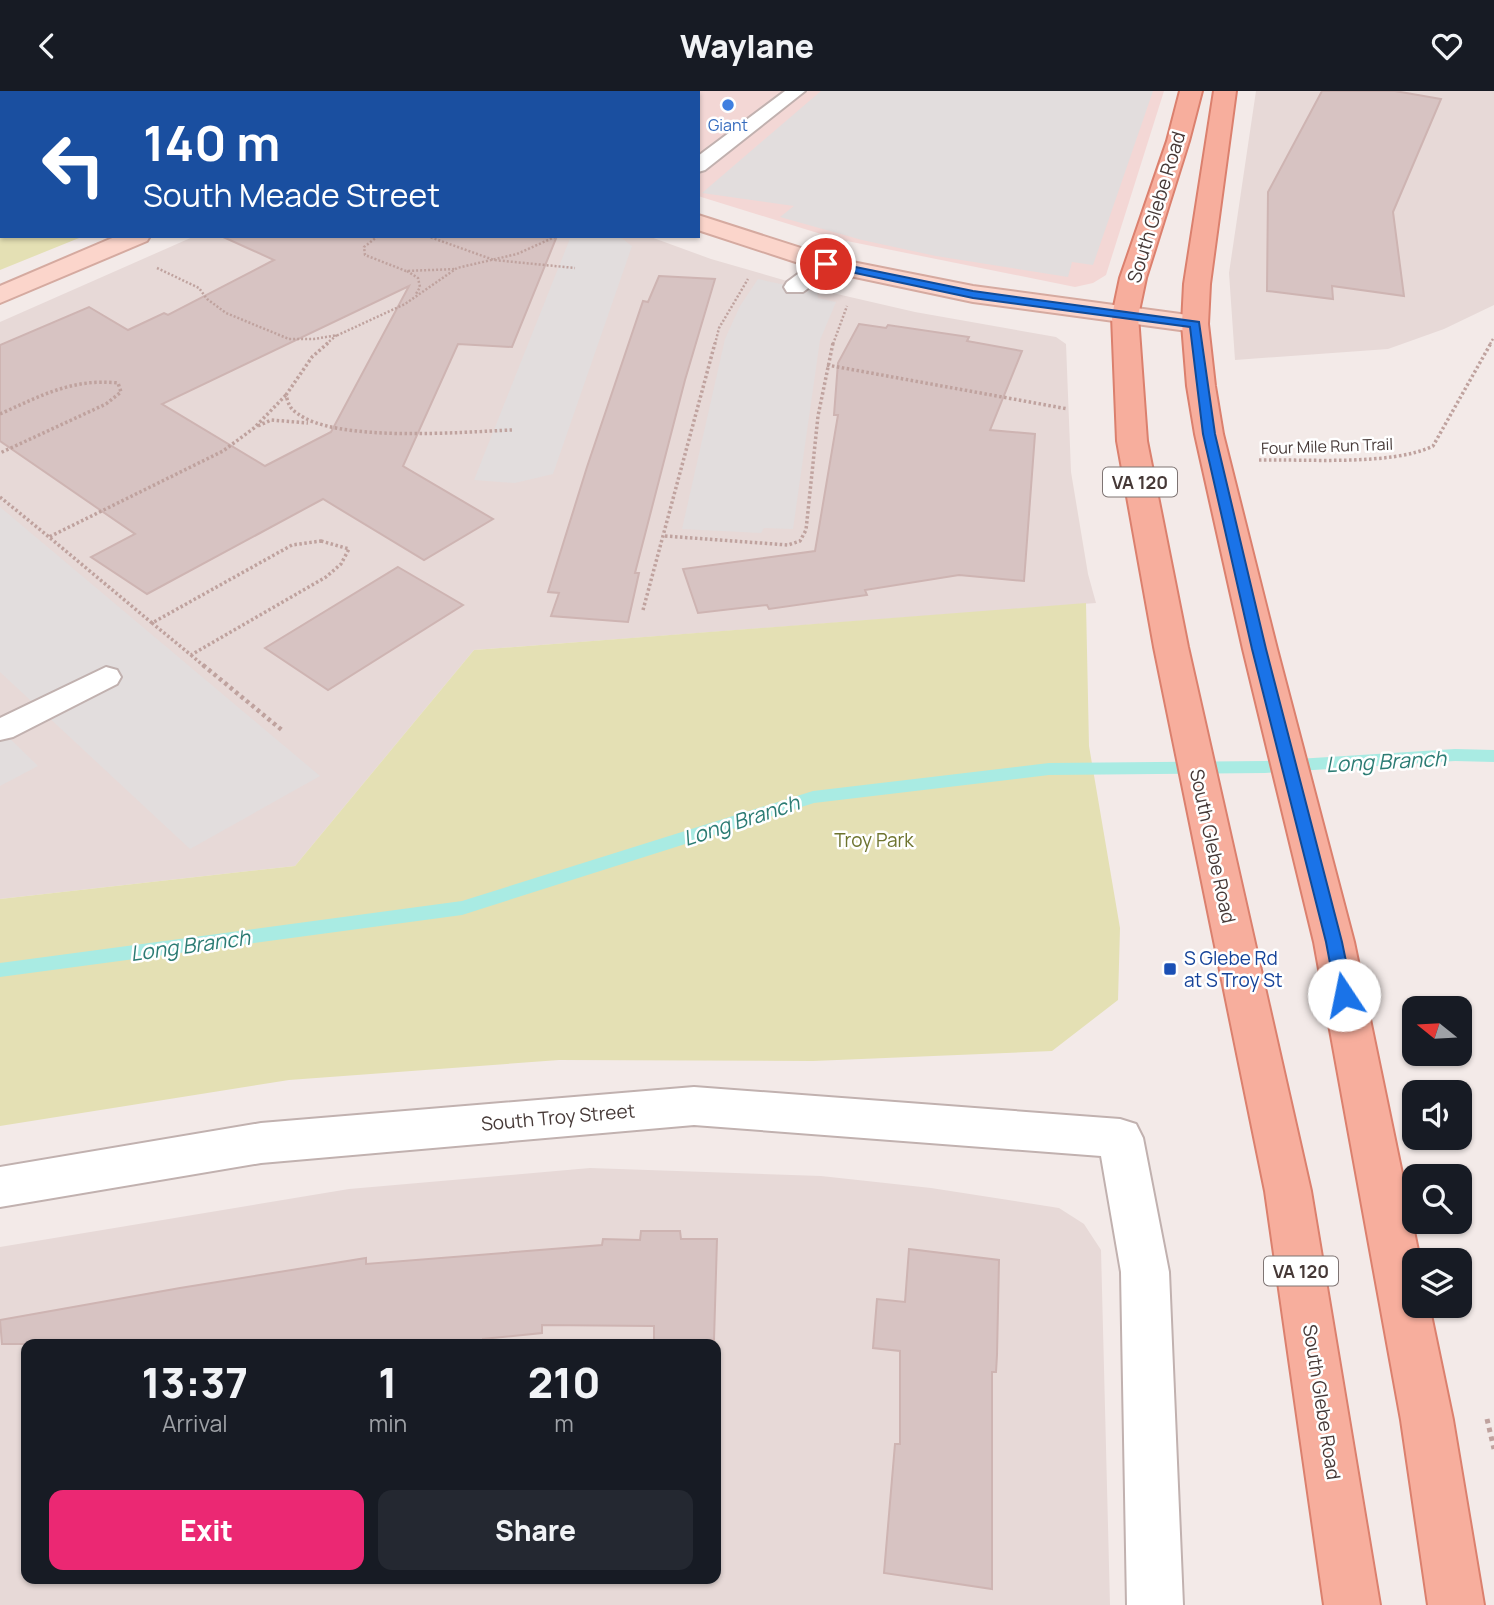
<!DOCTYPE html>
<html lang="en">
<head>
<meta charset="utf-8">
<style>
	:root { --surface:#171b24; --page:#242831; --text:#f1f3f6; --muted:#9ea1a6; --accent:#eb2873 }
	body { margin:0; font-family:Manrope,sans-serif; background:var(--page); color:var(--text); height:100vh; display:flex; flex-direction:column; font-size:26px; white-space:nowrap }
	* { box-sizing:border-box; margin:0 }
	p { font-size:23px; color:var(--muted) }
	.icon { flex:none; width:38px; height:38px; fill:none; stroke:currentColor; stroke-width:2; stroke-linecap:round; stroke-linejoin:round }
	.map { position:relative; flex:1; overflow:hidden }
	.drawer { position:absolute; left:21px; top:1248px; width:700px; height:245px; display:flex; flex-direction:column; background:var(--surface); border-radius:14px; box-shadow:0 2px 5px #0004 }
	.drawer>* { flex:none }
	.guide { position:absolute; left:0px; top:0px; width:700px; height:147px; box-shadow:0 2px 5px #0004; background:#1a4fa0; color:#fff; overflow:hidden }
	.needle { width:46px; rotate:288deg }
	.buttons { position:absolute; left:1402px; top:905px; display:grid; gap:14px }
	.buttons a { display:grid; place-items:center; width:70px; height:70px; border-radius:14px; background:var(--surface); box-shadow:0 2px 5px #0004; font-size:35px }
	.pin { position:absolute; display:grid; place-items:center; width:60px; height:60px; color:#fff; margin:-30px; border:4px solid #fff; border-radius:50%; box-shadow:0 2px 7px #0007 }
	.me { position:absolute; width:77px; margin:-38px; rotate:349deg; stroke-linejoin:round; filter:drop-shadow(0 0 5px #0008) }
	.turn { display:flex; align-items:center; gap:24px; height:147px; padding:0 28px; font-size:32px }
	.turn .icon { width:91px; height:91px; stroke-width:2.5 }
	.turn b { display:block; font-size:49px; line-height:60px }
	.eta { display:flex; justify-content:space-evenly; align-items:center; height:119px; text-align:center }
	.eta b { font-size:42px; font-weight:800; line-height:49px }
	.button { display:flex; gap:14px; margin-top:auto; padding:14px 28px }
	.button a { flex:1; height:80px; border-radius:14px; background:var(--accent); color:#fff; font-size:28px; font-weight:800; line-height:80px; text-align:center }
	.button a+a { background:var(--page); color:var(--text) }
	header { display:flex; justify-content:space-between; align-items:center; height:91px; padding:0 28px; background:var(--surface); font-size:32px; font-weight:800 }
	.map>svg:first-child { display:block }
</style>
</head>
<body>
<header><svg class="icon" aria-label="back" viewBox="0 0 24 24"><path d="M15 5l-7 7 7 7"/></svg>Waylane<svg class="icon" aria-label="heart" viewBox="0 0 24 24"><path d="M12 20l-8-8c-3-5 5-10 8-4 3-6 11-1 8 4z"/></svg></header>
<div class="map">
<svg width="1494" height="1514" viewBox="0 0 1494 1514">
	<rect width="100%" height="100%" fill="#f3eae8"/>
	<path fill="#e7d9d7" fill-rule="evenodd" d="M 1256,0 L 1494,0 L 1494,214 L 1444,238 L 1388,258 L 1235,269 L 1229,182 Z
		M 195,145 L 648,145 L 711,168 L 811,197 L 915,221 L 1056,246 L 1066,253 L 1071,381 L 1088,483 L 1096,512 L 474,559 L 295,775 L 0,808 L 0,231 Z
		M 590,1077 L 821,1085 L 931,1097 L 1059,1117 L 1084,1133 L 1101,1159 L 1110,1514 L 0,1514 L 0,1156 L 349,1098 ZM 26,1253 L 716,1253 L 716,1488 L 26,1488 Z"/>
	<path fill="#f3d7d5" d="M 499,0 L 1164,0 L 1106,184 L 1093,192 L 1075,196 L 837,148 L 698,105 L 698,2 L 496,2 Z"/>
	<path fill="#e4e0b4" d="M 0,0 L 408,0 L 2,2 L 2,145 L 84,145 L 0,179 Z
		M 1086,512 L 1089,655 L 1120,837 L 1118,909 L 1052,960 L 813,970 L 559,969 L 289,989 L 0,1035 L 0,808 L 295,775 L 474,559 Z"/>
	<path fill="#e2dddd" d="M 821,0 L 1153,0 L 1093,174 L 1072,171 L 1068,186 L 936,165 L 862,149 L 780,126 L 794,115 L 702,102 Z
		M 571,145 L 619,145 L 632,155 L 553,383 L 515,392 L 474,389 Z
		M 758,188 L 817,201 L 818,207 L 836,211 L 820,249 L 793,438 L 764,437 L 761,442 L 682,438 L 725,248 L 740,215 Z
		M 0,416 L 320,685 L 190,758 L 0,581 Z
		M 0,638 L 38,675 L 0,695 Z"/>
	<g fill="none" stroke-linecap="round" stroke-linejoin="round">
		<path fill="#a9ebe3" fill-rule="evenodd" d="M 1455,658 L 1494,659 L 1494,671 L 1455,670 L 1265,682 L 1049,684 L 814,712 L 462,824 L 0,886 L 0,872 L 462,810 L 813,700 L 1049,672 L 1265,670 Z"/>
	</g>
	<path fill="#d7c3c2" stroke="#ceb4b2" stroke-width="2" fill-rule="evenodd" d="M 1322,0 L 1395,0 L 1441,8 L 1393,121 L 1404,205 L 1332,195 L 1333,208 L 1267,200 L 1268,101 Z
		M 221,145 L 557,145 L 512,256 L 458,253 L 403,375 L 493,428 L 424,469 L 323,408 L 147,503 L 91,466 L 135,443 L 0,350 L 0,254 L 89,216 L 128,239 L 164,222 L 168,224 L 274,169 ZM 409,195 L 331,341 L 265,375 L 162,313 Z
		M 659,185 L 715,188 L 685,289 L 635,482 L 639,482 L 628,531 L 551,525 L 559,502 L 548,501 L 587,376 L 643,210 L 648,211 Z
		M 859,233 L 886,237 L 888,234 L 969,246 L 967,250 L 1022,260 L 990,339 L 1035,343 L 1024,490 L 959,484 L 865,499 L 867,504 L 769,518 L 767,514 L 698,522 L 683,478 L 815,460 L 838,324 L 834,324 L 838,272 Z
		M 398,476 L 463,514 L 328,599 L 265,557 Z
		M 641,1140 L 680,1140 L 681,1148 L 717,1148 L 714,1249 L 654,1249 L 654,1235 L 542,1234 L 542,1242 L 483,1248 L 483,1253 L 2,1253 L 0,1229 L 180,1197 L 366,1167 L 366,1173 L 602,1154 L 603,1148 L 640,1149 Z
		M 909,1158 L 999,1169 L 997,1264 L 996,1281 L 992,1281 L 992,1498 L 884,1482 L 895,1353 L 900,1353 L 900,1260 L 873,1257 L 877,1208 L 905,1211 Z"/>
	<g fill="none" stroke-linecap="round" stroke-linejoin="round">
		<defs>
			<path id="lane" d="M 785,0 L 805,0 L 705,79 L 698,81 L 698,65 Z
				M 826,167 L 834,168 L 837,173 L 834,178 L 803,201 L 787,201 L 784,196 L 787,191 L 818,168 Z
				M 106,576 L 117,579 L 121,586 L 117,593 L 13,646 L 0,649 L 0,627 Z"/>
			<path id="street" d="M 439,0 L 462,0 L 438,2 Z
				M 694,996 L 1120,1028 L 1136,1033 L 1143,1047 L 1169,1181 L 1183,1514 L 1127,1514 L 1121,1181 L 1101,1065 L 694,1034 L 261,1072 L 0,1116 L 0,1076 L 261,1032 Z"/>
			<path id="secondary" d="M 698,124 L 832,167 L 973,195 L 1195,225 L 1204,227 L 1208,233 L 1204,239 L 1195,241 L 973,211 L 817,178 L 698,139 Z
				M 117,145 L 150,145 L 147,150 L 0,212 L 0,195 Z"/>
			<path id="primary" d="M 1180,0 L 1202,0 L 1189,50 L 1146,187 L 1138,225 L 1147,350 L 1188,556 L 1311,1100 L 1380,1514 L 1324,1514 L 1265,1100 L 1154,556 L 1117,350 L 1112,225 L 1120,187 L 1167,50 Z
				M 1214,0 L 1236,0 L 1210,193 L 1208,233 L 1215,295 L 1223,343 L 1277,558 L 1354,851 L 1420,1169 L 1414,1169 L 1414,1214 L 1429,1214 L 1453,1329 L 1484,1514 L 1428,1514 L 1401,1329 L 1314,851 L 1243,558 L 1195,343 L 1187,295 L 1182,233 L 1184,193 Z"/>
		</defs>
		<use href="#lane" stroke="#c1b1af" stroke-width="4"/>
		<use href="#street" stroke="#c1b1af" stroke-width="4"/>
		<use href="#secondary" stroke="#d5aaa0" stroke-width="4"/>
		<use href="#primary" stroke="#db806e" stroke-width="4"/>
		<path stroke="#bfa29e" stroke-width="2.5" stroke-dasharray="2 2" stroke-linecap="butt" d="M 378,145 L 364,156 L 365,164 L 406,180 L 456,178
			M 427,145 L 494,169 L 575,177
			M 157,177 L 199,197 L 207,208 L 226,222 L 289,248 L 314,248 L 338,244 L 405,213 L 457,177 L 517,163 L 557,145
			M 407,180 L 418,187 L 420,196 L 416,203
			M 326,253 L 337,244
			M 715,253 L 719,237 L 748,188
			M 833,253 L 847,215
			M 1490,253 L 1494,246"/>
		<path stroke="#bfa29e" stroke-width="3.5" stroke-dasharray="2.5 2.5" stroke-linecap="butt" d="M 328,252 L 312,266 L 286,304 C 288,312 290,318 297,322 C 334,352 463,341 512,339
			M 827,274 L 1068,318
			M 0,323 C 40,305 73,287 118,292 L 121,301 L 106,313 L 0,362
			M 258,335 L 271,329 L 308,332
			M 1259,369 C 1306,368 1392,375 1433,355 L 1491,252
			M 0,406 L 49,446
			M 665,445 L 788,454 L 800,450 L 806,439 L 818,325 L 833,252
			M 321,450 L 349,458 L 341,473 L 326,486 L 191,564 L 152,532 L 292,454 Z
			M 643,519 L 715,252
			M 152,532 L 49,446 L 223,360 L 254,337 L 286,304
			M 191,564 L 205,576"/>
		<path stroke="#bfa29e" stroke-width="4.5" stroke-dasharray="3.5 3.5" stroke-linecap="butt" d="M 203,574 L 283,640"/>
		<path stroke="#bfa29e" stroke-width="5" stroke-dasharray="4.5 4.5" stroke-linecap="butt" d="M 1487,1328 L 1494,1358"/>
		<use href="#lane" fill="#fff" fill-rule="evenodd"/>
		<use href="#street" fill="#fff" fill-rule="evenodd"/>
		<use href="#secondary" fill="#fbd5cb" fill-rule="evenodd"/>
		<use href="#primary" fill="#f7ae9d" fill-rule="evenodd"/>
	</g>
	<path fill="#1a73e8" stroke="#114b97" stroke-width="2" d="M 826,170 L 973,200 L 1199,231 L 1215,343 L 1266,558 L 1342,851 L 1353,904 L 1350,909 L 1338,909 L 1336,904 L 1326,851 L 1252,558 L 1203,343 L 1190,236 L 973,207 L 822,175 L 822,171 Z"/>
	<circle fill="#3f7fe0" stroke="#fff" stroke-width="2.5" cx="728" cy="14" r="7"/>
	<rect fill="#1a4fb4" stroke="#fff" stroke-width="2.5" x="1163" y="871" width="14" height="14" rx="3.5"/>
	<g text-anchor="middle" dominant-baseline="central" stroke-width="5" stroke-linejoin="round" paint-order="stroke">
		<g font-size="16" fill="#366cbe" stroke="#fff">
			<text x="728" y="34">Giant</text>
		</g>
		<g font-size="16" fill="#463937" stroke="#fff">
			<text transform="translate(1327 355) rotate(-2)">Four Mile Run Trail</text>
		</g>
		<g fill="#fff" stroke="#7e7473" stroke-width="2">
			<rect x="1103" y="376.5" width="74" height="29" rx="5"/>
			<rect x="1264" y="1165.5" width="74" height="29" rx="5"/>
		</g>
		<g font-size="18" font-weight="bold" fill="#463937">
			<text x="1140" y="391">VA 120</text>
			<text x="1301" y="1180">VA 120</text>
		</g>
		<g font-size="19" fill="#463937" stroke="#fff">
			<text transform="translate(1156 116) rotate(-73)">South Glebe Road</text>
			<text transform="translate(1213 755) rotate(78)">South Glebe Road</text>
			<text transform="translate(558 1026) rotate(-5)">South Troy Street</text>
			<text transform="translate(1322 1311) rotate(81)">South Glebe Road</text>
		</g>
		<g font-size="19" fill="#6e742f" stroke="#fff">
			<text x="874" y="749">Troy Park</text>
		</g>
		<g font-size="19" fill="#164399" stroke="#fff" text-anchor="start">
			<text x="1184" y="867">S Glebe Rd<tspan x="1184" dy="22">at S Troy St</tspan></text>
		</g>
		<g font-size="21" font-style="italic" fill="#2c7c74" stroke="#fff">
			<text transform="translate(1386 670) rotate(-3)">Long Branch</text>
			<text transform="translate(741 729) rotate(-18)">Long Branch</text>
			<text transform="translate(190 854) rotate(-8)">Long Branch</text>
		</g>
	</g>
</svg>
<div class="buttons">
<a><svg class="needle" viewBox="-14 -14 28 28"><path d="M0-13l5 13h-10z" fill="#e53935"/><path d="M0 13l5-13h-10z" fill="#9ea1a6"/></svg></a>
<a><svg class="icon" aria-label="sound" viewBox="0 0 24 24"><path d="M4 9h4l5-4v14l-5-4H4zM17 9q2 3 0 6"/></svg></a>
<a><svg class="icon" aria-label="search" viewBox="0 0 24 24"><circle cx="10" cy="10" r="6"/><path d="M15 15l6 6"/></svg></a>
<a><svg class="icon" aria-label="layers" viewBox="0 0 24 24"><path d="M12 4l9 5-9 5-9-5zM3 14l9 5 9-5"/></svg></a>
</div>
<div class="pin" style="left:826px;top:173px;background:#d93025"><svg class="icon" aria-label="arrive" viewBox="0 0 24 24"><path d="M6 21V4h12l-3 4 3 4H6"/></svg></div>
<svg class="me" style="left:1344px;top:904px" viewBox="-20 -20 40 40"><circle r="19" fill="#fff"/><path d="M0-13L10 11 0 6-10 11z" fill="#1a73e8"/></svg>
<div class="guide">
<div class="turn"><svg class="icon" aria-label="left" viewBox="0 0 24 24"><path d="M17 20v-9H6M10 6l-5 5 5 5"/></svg><div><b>140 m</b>South Meade Street</div></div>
</div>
<section class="drawer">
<div class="eta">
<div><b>13:37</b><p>Arrival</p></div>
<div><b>1</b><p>min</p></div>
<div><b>210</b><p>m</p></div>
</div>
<div class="button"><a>Exit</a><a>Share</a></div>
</section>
</div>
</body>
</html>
